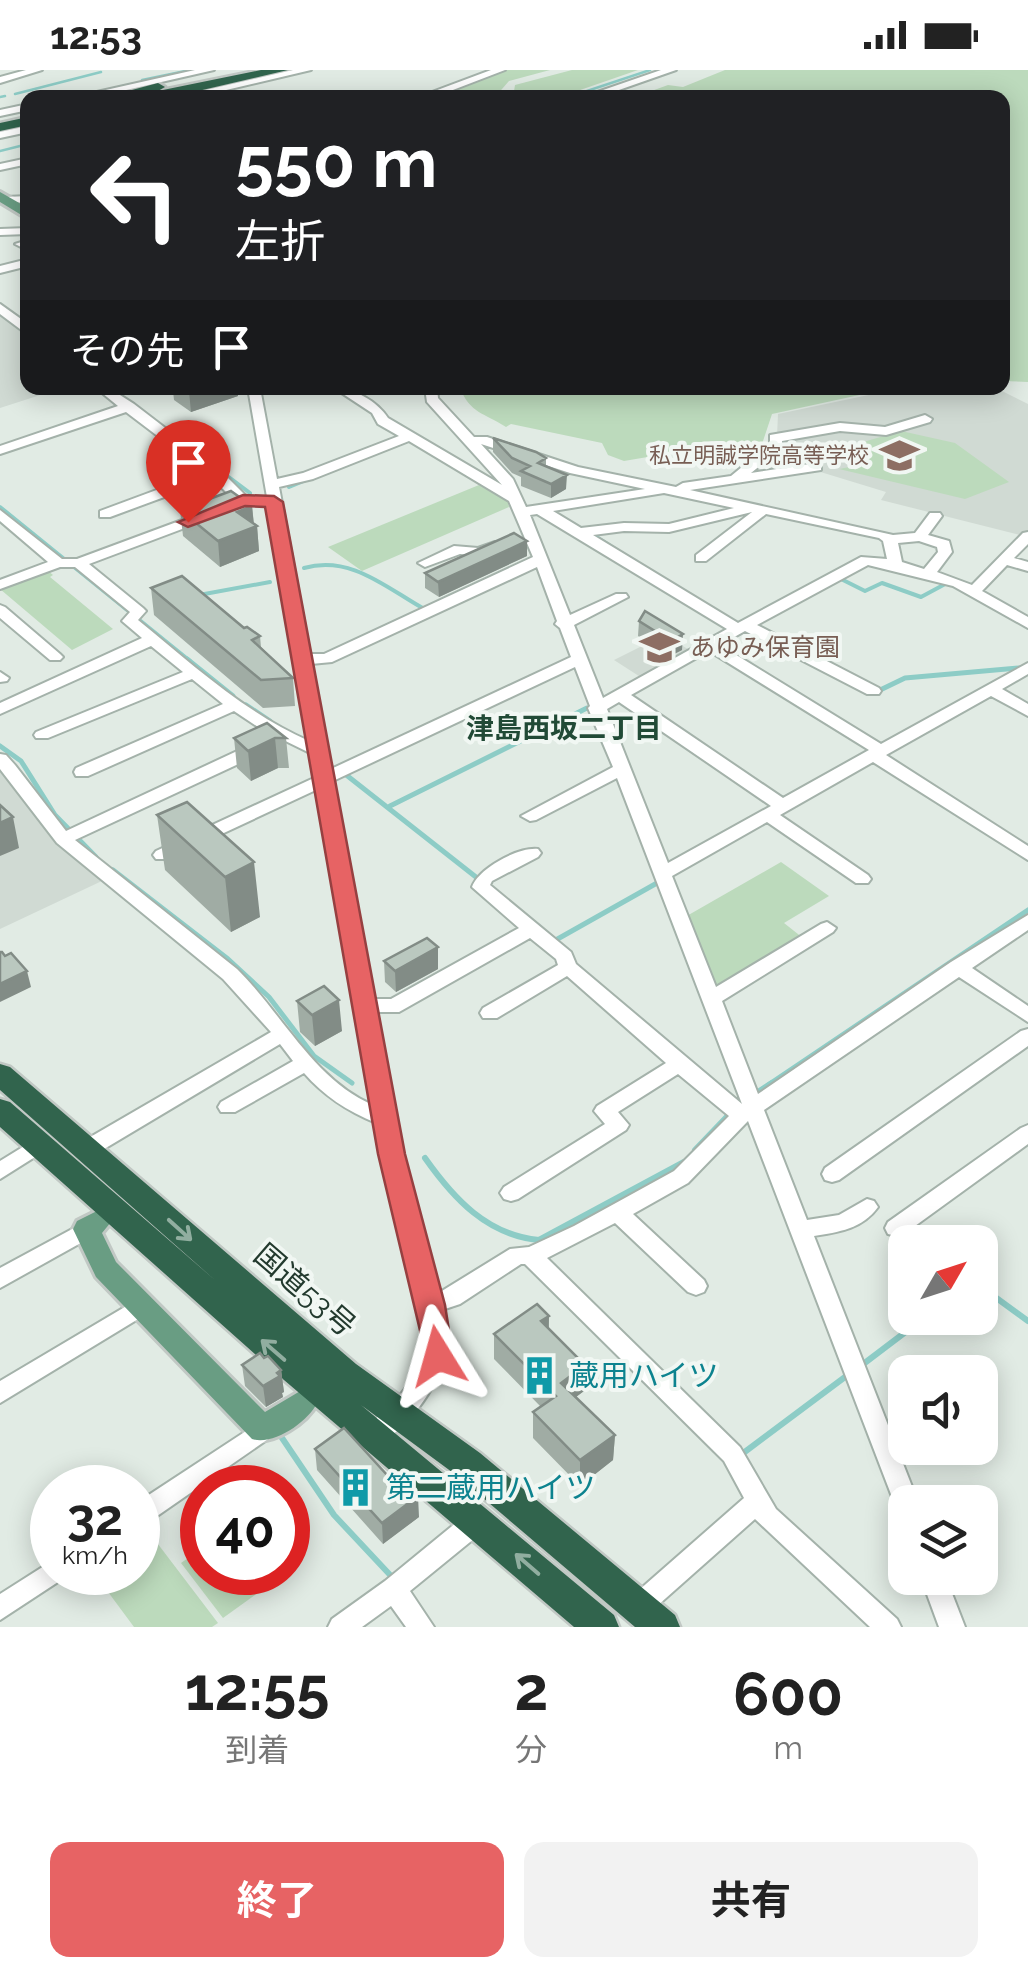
<!DOCTYPE html>
<html lang="ja">
<head>
<meta charset="utf-8">
<style>
	:root { --surface:#fff; --page:#f2f2f2; --text:#222; --muted:#767676; --accent:#e76364 }
	body { margin:0; font-family:Raleway,"Noto Sans JP",sans-serif; background:var(--page); color:var(--text); height:100vh; display:flex; flex-direction:column; font-size:38px; white-space:nowrap }
	* { box-sizing:border-box; margin:0 }
	p { font-size:32px; color:var(--muted) }
	.icon { flex:none; width:55px; height:55px; fill:none; stroke:currentColor; stroke-width:2; stroke-linecap:round; stroke-linejoin:round }
	.map { position:relative; height:1557px; overflow:hidden }
	.panel { display:flex; flex-direction:column; background:var(--surface); flex:1 }
	.panel>* { flex:none }
	.top-card { position:absolute; left:20px; top:20px; width:990px; height:305px; border-radius:20px; box-shadow:0 5px 25px #0003; background:#202124; color:#fff; overflow:hidden }
	.needle { width:65px; rotate:51deg }
	.tools { position:absolute; left:888px; top:1155px; display:grid; gap:20px }
	.tools a { display:grid; place-items:center; width:110px; height:110px; border-radius:20px; background:var(--surface); box-shadow:0 5px 25px #0003; font-size:50px }
	.speed { position:absolute; left:30px; top:1395px; display:flex; gap:20px; font-size:50px; font-weight:700; text-align:center }
	.speed>* { display:grid; place-content:center; width:130px; height:130px; border-radius:50%; background:var(--surface); box-shadow:0 5px 25px #0003; line-height:1 }
	.speed small { font-size:25px; font-weight:400 }
	.speed .limit { border:15px solid #d22; background:#fff; color:#111 }
	.pin { position:absolute; display:grid; place-items:center; width:85px; height:85px; color:#fff; margin:-102px -42px; border-radius:50% 50% 50% 0; rotate:-45deg; box-shadow:0 0 10px #0007 }
	.pin .icon { rotate:45deg }
	.me { position:absolute; width:110px; margin:-55px; rotate:352deg; stroke-linejoin:round; filter:drop-shadow(0 0 8px #0008) }
	.turn { display:flex; align-items:center; gap:35px; height:210px; padding:0 50px; font-size:45px }
	.turn .icon { width:130px; height:130px; stroke-width:2.5 }
	.turn b { display:block; font-size:70px; line-height:85px }
	.then { display:flex; align-items:center; height:95px; padding:0 50px; background:#0003; gap:20px; font-size:38px }
	.eta { display:flex; justify-content:space-evenly; align-items:center; height:170px; text-align:center }
	.eta b { font-size:60px; font-weight:700; line-height:70px }
	.primary-button { display:flex; gap:20px; margin-top:auto; padding:20px 50px }
	.primary-button a { flex:1; height:115px; border-radius:20px; background:var(--accent); color:#fff; font-size:40px; font-weight:700; line-height:115px; text-align:center }
	.primary-button a+a { background:var(--page); color:var(--text) }
	.status { display:flex; justify-content:space-between; align-items:center; height:70px; padding:0 50px; background:var(--surface); direction:ltr }
	.status svg { height:28px; fill:currentColor }
	.map>svg:first-child { display:block }
</style>
</head>
<body>
<div class="status"><b>12:53</b><svg viewBox="0 0 49 12"><path d="M0 12V9h3v3zM5 12V6h3v6zM10 12V3h3v9zM15 12V0h3v12zM26 1h20v11H26zM47 4h2v5h-2z"/></svg></div>
<div class="map">
<svg width="1028" height="1557" viewBox="0 0 1028 1557">
	<rect width="100%" height="100%" fill="#e1ebe4"/>
	<path fill="#d0dad3" d="M 0,241 L 27,264 L 28,318 L 62,318 L 0,338 Z
		M 902,318 L 996,318 L 1028,334 L 1028,461 L 1024,466 L 881,430 L 886,422 L 814,400 L 743,406 L 783,376 L 777,366 L 778,344 Z
		M 664,565 L 693,582 L 642,608 L 614,590 Z
		M 0,695 L 41,750 L 79,791 L 104,810 L 0,859 Z"/>
	<path fill="#bcdabc" d="M 503,0 L 550,0 L 509,11 L 495,27 L 424,28 Z
		M 572,0 L 638,0 L 560,27 L 513,27 L 515,15 Z
		M 725,0 L 1028,0 L 1028,312 L 1003,311 L 1002,28 L 635,27 L 668,15 L 683,17 Z
		M 460,318 L 851,318 L 864,324 L 772,344 L 762,374 L 712,371 L 688,377 L 689,380 L 624,391 L 608,385 L 602,373 L 511,354 L 506,357 C 484,343 470,343 460,318 Z
		M 901,361 L 955,373 L 1009,412 L 965,429 L 839,399 L 870,393 L 853,375 Z
		M 479,415 L 508,431 L 509,437 L 362,501 L 328,477 Z
		M 47,500 L 53,505 L 50,507 L 113,559 L 72,580 L 0,519 Z
		M 781,792 L 829,826 L 784,853 L 803,868 L 722,917 L 712,915 L 685,847 Z
		M 145,1457 L 218,1553 L 212,1557 L 134,1557 L 94,1503 L 138,1502 L 138,1463 Z
		M 202,1478 L 202,1502 L 287,1502 L 223,1548 L 181,1493 Z"/>
	<g fill="none" stroke-linecap="round" stroke-linejoin="round">
		<path stroke="#8dccc6" stroke-width="2.5" d="M 142,10 L 190,0
			M 15,24 L 101,2
			M 0,27 L 5,26
			M 566,28 L 650,0
			M 0,81 L 28,74"/>
		<path stroke="#8dccc6" stroke-width="4" d="M 110,318 L 250,423
			M 289,417 L 306,410
			M 0,437 L 190,591
			M 590,463 L 618,481
			M 304,498 C 352,485 386,518 426,540
			M 839,508 L 865,521 L 882,513 L 921,527 L 947,513
			M 199,525 L 270,512"/>
		<path stroke="#8dccc6" stroke-width="5" d="M 187,589 L 233,626
			M 876,622 L 905,608 L 1019,598
			M 246,635 L 270,651
			M 0,676 L 21,691 L 55,745 L 96,787
			M 345,704 L 481,811
			M 390,736 L 587,638
			M 113,800 L 228,889 L 269,927 L 314,986 L 352,1013
			M 551,869 L 554,871 L 657,813
			M 768,1015 L 1028,840"/>
		<path stroke="#8dccc6" stroke-width="6" d="M 758,1022 L 772,1013
			M 695,1080 L 741,1032
			M 425,1088 C 454,1129 487,1165 539,1170 L 684,1092
			M 980,1216 L 1028,1251
			M 862,1295 L 924,1248
			M 278,1362 L 334,1445 L 392,1507
			M 739,1381 L 742,1384 L 845,1307"/>
		<defs>
			<path id="minor" d="M 26,0 L 42,0 L 0,13 L 0,7 Z
				M 195,0 L 214,0 L 91,28 L 70,28 Z
				M 293,0 L 311,0 L 192,28 L 171,28 Z
				M 491,0 L 505,0 L 432,28 L 416,28 Z
				M 661,0 L 676,0 L 596,28 L 580,28 Z
				M 258,24 L 264,28 L 253,27 Z
				M 28,34 L 28,40 L 0,46 L 0,40 Z
				M 28,56 L 28,62 L 0,68 L 0,62 Z
				M 28,88 L 28,94 L 0,100 L 0,94 Z
				M 28,126 L 28,132 L 6,133 L 1,130 L 6,127 Z
				M 28,158 L 28,164 L 0,165 L 0,159 Z
				M 28,170 L 28,176 L 21,177 L 15,174 Z
				M 28,189 L 28,196 L 0,203 L 0,196 Z
				M 0,234 L 28,254 L 28,265 L 0,244 Z
				M 96,318 L 109,318 L 134,334 L 220,400 L 247,427 L 267,427 L 248,318 L 260,318 L 277,409 L 303,403 L 399,366 L 378,354 L 372,343 L 334,318 C 354,318 377,331 388,348 L 502,415 L 427,332 L 425,318 L 437,318 L 438,328 L 474,367 L 487,367 L 578,397 L 676,417 L 683,413 L 731,406 L 770,374 L 770,365 L 840,353 L 885,357 L 925,345 L 932,349 L 930,352 L 886,365 L 840,361 L 782,371 L 782,378 L 751,403 L 816,393 L 821,394 L 821,400 L 690,420 L 893,465 L 915,463 L 930,443 L 940,443 L 942,446 L 928,465 L 949,471 L 952,482 L 937,502 L 972,515 L 1023,463 L 1028,462 L 1028,474 L 1014,488 L 1028,492 L 1028,501 L 1007,495 L 982,521 L 1028,547 L 1028,558 L 953,516 L 868,495 L 757,555 L 879,618 L 881,621 L 879,624 L 867,624 L 745,561 L 720,575 L 881,674 L 1028,593 L 1028,604 L 1002,619 L 1028,634 L 1028,646 L 991,626 L 886,685 L 1028,776 L 1028,790 L 873,692 L 780,745 L 868,805 L 871,809 L 868,813 L 856,813 L 767,752 L 672,806 L 716,917 L 821,854 L 827,852 L 836,858 L 833,862 L 722,931 L 758,1024 L 951,892 L 1028,845 L 1028,860 L 972,898 L 1028,936 L 1028,952 L 959,907 L 764,1040 L 807,1150 L 839,1145 L 867,1129 L 874,1131 L 878,1137 C 862,1159 839,1162 814,1166 L 918,1432 L 905,1432 L 905,1442 L 897,1440 L 894,1432 L 748,1051 L 688,1113 L 633,1144 L 704,1210 L 707,1216 L 704,1222 L 696,1225 L 688,1222 L 615,1153 L 547,1188 L 740,1377 L 776,1439 L 897,1549 L 901,1557 L 870,1557 L 755,1449 L 648,1544 L 639,1548 L 630,1544 L 626,1536 L 630,1528 L 744,1428 L 724,1391 L 525,1194 L 521,1194 L 460,1234 L 442,1240 C 445,1254 449,1267 447,1281 C 444,1308 396,1382 367,1371 L 363,1364 C 368,1354 377,1348 385,1340 C 410,1317 424,1298 425,1263 L 376,1053 C 347,1041 324,1026 304,1003 L 235,1042 L 221,1042 L 218,1037 L 221,1032 L 293,991 L 280,974 L 94,1085 L 87,1087 L 80,1085 L 77,1079 L 80,1073 L 271,962 L 223,909 L 57,773 L 0,699 L 0,684 L 6,685 L 15,695 L 66,761 L 250,675 L 262,675 L 264,679 L 262,683 L 75,770 L 237,899 C 281,942 314,1010 373,1035 L 318,719 L 168,789 L 156,789 L 153,785 L 156,781 L 316,707 L 312,684 L 261,659 L 234,641 L 88,706 L 76,706 L 74,702 L 76,698 L 223,634 L 192,609 L 48,668 L 36,668 L 34,665 L 36,662 L 183,602 L 151,576 L 0,644 L 0,633 L 142,568 L 122,551 L 130,542 L 75,497 L 60,497 L 0,519 L 0,510 L 48,492 L 0,451 L 0,440 L 62,489 L 77,489 L 201,443 L 208,447 L 206,450 L 89,494 L 143,538 L 146,541 L 138,550 C 192,594 245,643 309,671 L 268,435 L 245,435 L 225,442 L 220,441 L 220,435 L 234,430 L 213,409 L 110,447 L 100,447 L 100,441 L 205,402 L 126,342 L 0,384 L 0,376 L 118,336 ZM 409,371 L 509,431 L 533,487 L 324,584 L 310,584 L 279,417 L 313,409 ZM 481,374 L 570,403 L 645,419 L 526,437 L 513,409 ZM 664,423 L 734,438 L 669,454 L 624,453 L 581,458 L 553,441 ZM 752,442 L 696,485 L 696,491 L 706,491 L 766,444 L 879,468 L 883,471 L 887,489 L 861,487 L 738,553 L 593,465 L 624,461 L 669,462 ZM 537,444 L 727,559 L 603,628 L 574,555 L 628,527 L 626,524 L 616,524 L 570,545 L 530,445 ZM 919,471 L 937,477 L 938,482 L 924,499 L 902,492 L 898,473 ZM 537,497 L 557,551 L 555,554 L 560,558 L 571,587 L 331,699 L 311,594 L 332,592 ZM 709,581 L 869,680 L 783,728 L 631,625 ZM 575,597 L 590,636 L 588,638 L 613,697 L 521,746 L 530,751 L 536,750 L 617,708 L 742,1034 L 576,894 L 571,882 L 490,815 L 492,811 L 538,787 L 541,783 L 538,779 C 518,777 479,798 472,817 L 519,858 L 391,929 L 374,929 L 333,711 ZM 619,632 L 771,736 L 668,793 L 607,639 ZM 530,868 L 556,889 L 558,895 L 483,938 L 480,943 L 483,948 L 497,948 L 567,906 L 666,993 L 597,1036 L 594,1041 L 605,1054 L 504,1117 L 500,1123 L 504,1129 L 511,1131 L 518,1129 L 626,1060 L 629,1055 L 618,1042 L 678,1004 L 729,1046 L 674,1101 L 574,1156 L 529,1177 L 510,1179 L 437,1224 L 402,1085 L 376,942 L 399,942 Z
				M 495,472 L 502,476 L 485,486 L 460,484 L 425,497 L 418,493 L 454,476 L 478,478 Z
				M 0,535 L 5,537 L 60,584 L 63,587 L 60,590 L 50,590 L 0,548 Z
				M 0,602 L 9,608 L 7,611 L 0,612 Z
				M 1028,959 L 1028,976 L 839,1110 L 832,1112 L 825,1110 L 822,1104 L 825,1098 L 1021,961 Z
				M 1028,1055 L 1028,1074 L 904,1164 L 896,1166 L 888,1164 L 885,1158 L 888,1152 L 1021,1058 Z
				M 39,1067 L 46,1070 L 49,1075 L 46,1080 L 0,1109 L 0,1091 Z
				M 87,1151 L 95,1153 L 98,1159 L 95,1165 L 0,1218 L 0,1198 Z
				M 140,1228 L 148,1231 L 151,1237 L 148,1243 L 0,1333 L 0,1311 Z
				M 263,1350 L 271,1353 L 275,1360 L 271,1367 L 147,1453 L 138,1456 L 138,1432 Z
				M 477,1440 L 486,1443 L 489,1451 L 486,1459 L 410,1521 L 434,1557 L 406,1557 L 391,1536 L 362,1557 L 328,1557 L 332,1549 L 385,1511 L 468,1443 Z
				M 52,1491 L 52,1502 L 64,1502 L 61,1510 L 0,1550 L 0,1524 Z
				M 921,1508 L 946,1508 L 965,1557 L 939,1557 Z"/>
			<path id="major" d="M 0,122 L 28,138 L 28,149 L 0,132 Z
				M 97,1141 L 107,1144 L 111,1152 L 102,1163 L 116,1192 L 265,1342 L 302,1320 L 313,1324 L 317,1333 C 308,1352 273,1376 252,1369 L 96,1207 L 73,1159 L 77,1151 Z"/>
			<path id="highway" d="M 261,0 L 288,0 L 168,28 L 102,28 L 158,13 L 165,17 L 158,21 Z
				M 28,47 L 28,55 L 0,61 L 0,53 Z
				M 0,994 L 10,997 L 356,1294 L 480,1383 L 675,1545 L 680,1557 L 635,1557 L 456,1405 L 361,1335 L 614,1545 L 619,1557 L 574,1557 L 284,1310 L 0,1057 L 0,1029 L 10,1032 L 216,1211 L 0,1020 Z"/>
		</defs>
		<use href="#minor" stroke="#a4b2aa" stroke-width="4"/>
		<use href="#major" stroke="#c1c8c4" stroke-width="6"/>
		<use href="#highway" stroke="#c1c8c4" stroke-width="5"/>
		<use href="#minor" fill="#fff" fill-rule="evenodd"/>
		<use href="#major" fill="#699d83" fill-rule="evenodd"/>
		<use href="#highway" fill="#31644d" fill-rule="evenodd"/>
	</g>
	<path fill="#a0aca4" d="M 168,318 L 237,318 L 238,326 L 191,342 L 174,330 L 173,321 Z
		M 493,368 L 546,388 L 546,396 L 566,419 L 551,428 L 521,416 L 521,407 L 512,403 L 493,382 Z
		M 252,436 L 254,454 L 257,456 L 259,481 L 220,497 L 183,466 L 180,440 Z
		M 527,471 L 527,486 L 439,527 L 425,518 L 425,503 Z
		M 151,518 L 260,566 L 261,577 L 293,608 L 295,636 L 263,638 L 154,545 Z
		M 645,541 L 682,580 L 670,586 L 638,566 L 639,551 Z
		M 234,668 L 286,668 L 289,698 L 278,698 L 251,711 L 237,698 Z
		M 187,732 L 260,847 L 231,862 L 165,800 L 157,745 Z
		M 384,891 L 438,899 L 396,922 L 385,912 Z
		M 297,931 L 342,961 L 315,976 L 300,962 Z
		M 549,1246 L 549,1259 L 585,1295 L 584,1321 L 576,1327 L 615,1365 L 613,1390 L 580,1416 L 533,1368 L 533,1342 L 541,1337 L 494,1289 L 494,1264 Z
		M 264,1288 L 281,1300 L 284,1322 L 282,1323 L 283,1327 L 266,1337 L 245,1316 L 242,1295 Z
		M 315,1379 L 419,1447 L 383,1474 L 317,1400 Z"/>
	<path fill="#828c86" d="M 199,318 L 237,318 L 238,326 L 191,342 L 189,321 Z
		M 567,405 L 566,419 L 551,428 L 551,414 Z
		M 252,436 L 254,457 L 257,456 L 259,481 L 220,497 L 218,471 L 237,442 Z
		M 527,471 L 527,486 L 439,527 L 438,512 Z
		M 683,564 L 682,580 L 670,586 L 671,571 Z
		M 275,668 L 278,698 L 251,711 L 248,681 Z
		M 13,747 L 19,778 L 0,786 L 0,753 Z
		M 254,792 L 260,847 L 231,862 L 225,807 Z
		M 438,877 L 438,899 L 396,922 L 395,901 Z
		M 27,901 L 31,917 L 0,932 L 0,914 Z
		M 339,930 L 342,961 L 315,976 L 312,945 Z
		M 549,1246 L 548,1271 L 541,1251 Z
		M 585,1295 L 584,1321 L 561,1338 L 561,1313 Z
		M 281,1300 L 284,1322 L 282,1323 L 283,1327 L 266,1337 L 263,1316 Z
		M 615,1365 L 613,1390 L 580,1416 L 580,1390 Z
		M 418,1426 L 419,1447 L 383,1474 L 382,1453 Z"/>
	<path fill="#bac8bf" stroke="#828c86" stroke-width="2.5" d="M 493,368 L 536,382 L 546,388 L 538,393 L 567,405 L 551,414 L 521,401 L 530,396 L 512,388 Z
		M 231,421 L 252,436 L 237,442 L 257,456 L 218,471 L 180,440 Z
		M 514,463 L 527,471 L 438,512 L 425,503 Z
		M 182,506 L 244,558 L 247,557 L 260,566 L 252,570 L 293,608 L 261,610 L 151,518 Z
		M 645,541 L 683,564 L 671,571 L 639,551 Z
		M 267,653 L 286,668 L 275,668 L 248,681 L 234,668 Z
		M 187,732 L 254,792 L 225,807 L 157,745 Z
		M 0,735 L 13,747 L 0,753 Z
		M 427,868 L 438,877 L 395,901 L 384,891 Z
		M 0,882 L 2,882 L 5,886 L 11,883 L 27,901 L 0,914 Z
		M 324,916 L 339,930 L 312,945 L 297,931 Z
		M 537,1234 L 549,1246 L 541,1251 L 585,1295 L 561,1313 L 615,1365 L 580,1390 L 533,1342 L 556,1326 L 494,1264 Z
		M 260,1283 L 264,1288 L 268,1286 L 281,1300 L 277,1303 L 280,1306 L 263,1316 L 242,1295 Z
		M 344,1358 L 399,1418 L 405,1413 L 418,1426 L 382,1453 L 315,1379 Z"/>
	<defs><path id="oneway-shaft" d="M-6 0H5M1.5-3L5.5 0L1.5 3" fill="none" stroke-width="1.6" stroke-linecap="round" stroke-linejoin="round" transform="scale(2.5)"/></defs>
	<g stroke="#91aea0">
		<use href="#oneway-shaft" transform="translate(180 1160) rotate(42)"/>
		<use href="#oneway-shaft" transform="translate(273 1280) rotate(-139)"/>
		<use href="#oneway-shaft" transform="translate(527 1494) rotate(-139)"/>
	</g>
	<path fill="#e76364" stroke="#964041" stroke-width="2.5" d="M 243,425 L 274,426 L 283,432 L 405,1084 L 445,1235 L 453,1286 L 448,1294 L 438,1298 L 428,1294 L 378,1084 L 265,437 L 245,436 L 188,457 L 178,452 Z"/>
	<defs>
		<symbol id="school-bare" viewBox="-9 -9 18 18"><path d="M0-5L7-2L0 1L-7-2ZM-4 1L0 2.5L4 1V4Q0 6-4 4Z" fill="#8d6e63" stroke="#f1f7f3" stroke-width="2.5" paint-order="stroke"/></symbol>
		<symbol id="building-bare" viewBox="-9 -9 18 18"><path d="M-4-6H4V6H1V3H-1V6H-4ZM-2.5-4.3h1.7v1.8h-1.7ZM.8-4.3h1.7v1.8H.8ZM-2.5-1h1.7V.8h-1.7ZM.8-1h1.7V.8H.8Z" fill="#0f9aa8" stroke="#f1f7f3" stroke-width="2.5" paint-order="stroke"/></symbol>
	</defs>
	<g fill-rule="evenodd">
		<use href="#school-bare" x="872" y="358" width="55" height="55"/>
		<use href="#school-bare" x="632" y="550" width="55" height="55"/>
		<use href="#building-bare" x="512" y="1278" width="55" height="55"/>
		<use href="#building-bare" x="328" y="1390" width="55" height="55"/>
	</g>
	<g text-anchor="middle" dominant-baseline="central" stroke-width="8" stroke-linejoin="round" paint-order="stroke">
		<g font-size="22" fill="#785e54" stroke="#f1f7f3" text-anchor="end">
			<text x="869" y="385">私立明誠学院高等学校</text>
		</g>
		<g font-size="25" fill="#785e54" stroke="#f1f7f3" text-anchor="start">
			<text x="690" y="577">あゆみ保育園</text>
		</g>
		<g font-size="28" font-weight="bold" fill="#214a36" stroke="#f1f7f3">
			<text x="564" y="658">津島西坂二丁目</text>
		</g>
		<g font-size="30" fill="#233a2e" stroke="#f1f7f3">
			<text transform="translate(305 1220) rotate(41)">国道53号</text>
		</g>
		<g font-size="30" fill="#0d838f" stroke="#f1f7f3" text-anchor="start">
			<text x="569" y="1305">蔵用ハイツ</text>
			<text x="386" y="1417">第二蔵用ハイツ</text>
		</g>
	</g>
</svg>
<div class="tools">
<a><svg class="needle" viewBox="-14 -14 28 28"><path d="M0-13l5 13h-10z" fill="#e53935"/><path d="M0 13l5-13h-10z" fill="#767676"/></svg></a>
<a><svg class="icon" aria-label="sound" viewBox="0 0 24 24"><path d="M4 9h4l5-4v14l-5-4H4zM17 9q2 3 0 6"/></svg></a>
<a><svg class="icon" aria-label="layers" viewBox="0 0 24 24"><path d="M12 4l9 5-9 5-9-5zM3 14l9 5 9-5"/></svg></a>
</div>
<div class="speed"><div>32<small>km/h</small></div><div class="limit">40</div></div>
<div class="pin" style="left:188px;top:452px;background:#d93025"><svg class="icon" aria-label="arrive" viewBox="0 0 24 24"><path d="M6 21V4h12l-3 4 3 4H6"/></svg></div>
<svg class="me" style="left:438px;top:1286px" viewBox="-20 -20 40 40"><path d="M0-17L14 15 0 8-14 15z" fill="#e76364" stroke="#fff" stroke-width="4"/></svg>
<div class="top-card">
<div class="turn"><svg class="icon" aria-label="left" viewBox="0 0 24 24"><path d="M17 20v-9H6M10 6l-5 5 5 5"/></svg><div><b>550 m</b>左折</div></div>
<div class="then">その先<svg class="icon" aria-label="arrive" viewBox="0 0 24 24"><path d="M6 21V4h12l-3 4 3 4H6"/></svg></div>
</div>
</div>
<section class="panel">
<div class="eta">
<div><b>12:55</b><p>到着</p></div>
<div><b>2</b><p>分</p></div>
<div><b>600</b><p>m</p></div>
</div>
<div class="primary-button"><a>終了</a><a>共有</a></div>
</section>
</body>
</html>
